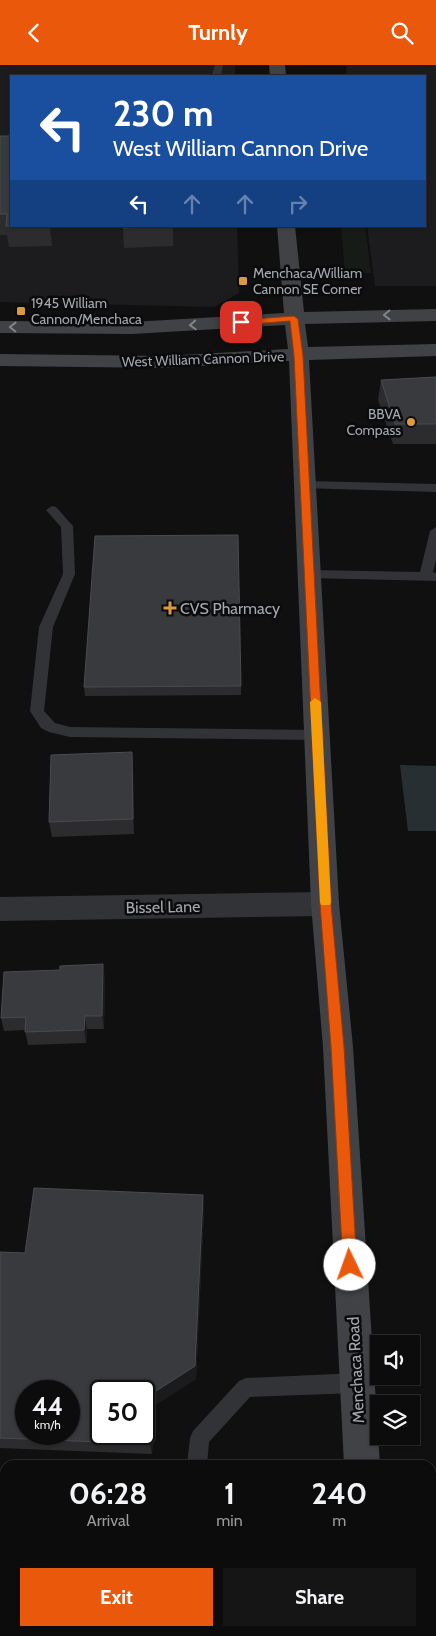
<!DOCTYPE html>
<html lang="en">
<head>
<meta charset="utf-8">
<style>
	:root { --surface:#0c0c0d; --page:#151516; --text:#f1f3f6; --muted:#9a9b9d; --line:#2c2c2e; --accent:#ea580c }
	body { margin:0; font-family:Cabin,sans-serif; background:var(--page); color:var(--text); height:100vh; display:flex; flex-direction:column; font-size:19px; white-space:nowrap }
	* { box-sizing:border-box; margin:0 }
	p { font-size:16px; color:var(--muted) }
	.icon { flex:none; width:28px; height:28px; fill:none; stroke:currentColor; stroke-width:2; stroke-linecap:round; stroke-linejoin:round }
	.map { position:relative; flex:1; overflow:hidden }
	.side { position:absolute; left:0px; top:1395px; width:436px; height:176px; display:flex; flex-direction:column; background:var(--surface); border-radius:15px 15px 0 0; box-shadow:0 1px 4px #0004,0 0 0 1px var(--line) }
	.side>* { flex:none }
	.top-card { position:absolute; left:10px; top:10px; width:416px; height:152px; border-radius:0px; box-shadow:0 1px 4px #0004,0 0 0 1px var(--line); background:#1a4fa0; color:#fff; overflow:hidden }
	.fabs { position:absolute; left:370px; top:1270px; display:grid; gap:10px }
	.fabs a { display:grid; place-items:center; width:50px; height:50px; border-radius:0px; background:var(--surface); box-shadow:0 1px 4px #0004,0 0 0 1px var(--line); font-size:25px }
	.speed { position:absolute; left:15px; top:1315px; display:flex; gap:10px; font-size:25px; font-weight:700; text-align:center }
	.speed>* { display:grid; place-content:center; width:65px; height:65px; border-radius:50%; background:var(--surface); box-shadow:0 1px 4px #0004,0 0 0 1px var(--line); line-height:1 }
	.speed small { font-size:12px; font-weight:400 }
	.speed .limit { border:2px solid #111; border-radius:8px; background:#fff; color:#111 }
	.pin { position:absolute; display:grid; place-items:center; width:42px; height:42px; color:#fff; margin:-21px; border-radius:10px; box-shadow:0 2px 8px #0006 }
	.me { position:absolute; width:55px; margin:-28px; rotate:357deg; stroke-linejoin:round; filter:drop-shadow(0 0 4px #0008) }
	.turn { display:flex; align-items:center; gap:18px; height:105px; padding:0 20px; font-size:22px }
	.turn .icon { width:65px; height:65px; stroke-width:2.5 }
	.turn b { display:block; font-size:35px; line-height:42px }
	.lanes { display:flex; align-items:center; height:48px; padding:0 20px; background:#0003; justify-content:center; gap:25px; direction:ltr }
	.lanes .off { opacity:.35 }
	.eta { display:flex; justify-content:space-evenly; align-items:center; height:85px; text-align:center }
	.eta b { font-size:30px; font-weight:700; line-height:35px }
	.action { display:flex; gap:10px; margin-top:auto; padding:10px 20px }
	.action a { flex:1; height:58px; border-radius:0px; background:var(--accent); color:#fff; font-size:20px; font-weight:700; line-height:58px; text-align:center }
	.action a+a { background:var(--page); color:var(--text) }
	header { display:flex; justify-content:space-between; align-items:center; height:65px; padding:0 20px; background:var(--accent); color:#fff; font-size:22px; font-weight:700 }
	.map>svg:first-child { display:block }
</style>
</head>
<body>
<header><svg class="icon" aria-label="back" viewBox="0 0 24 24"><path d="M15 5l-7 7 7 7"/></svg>Turnly<svg class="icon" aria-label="search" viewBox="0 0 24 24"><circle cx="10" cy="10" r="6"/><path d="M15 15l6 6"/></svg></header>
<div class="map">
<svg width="436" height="1571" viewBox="0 0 436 1571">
	<rect width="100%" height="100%" fill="#101011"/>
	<path fill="#1c1c1e" d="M 0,0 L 235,0 L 235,11 L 11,11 L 11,161 L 237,161 L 239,228 L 214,242 L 0,237 Z
		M 346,0 L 436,0 L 436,221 L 375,221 L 367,161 L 425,161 L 425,11 L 347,11 Z"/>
	<path fill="#171b17" d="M 341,161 L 365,161 L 371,208 L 345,208 Z"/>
	<path fill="#282f33" d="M 400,700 L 436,701 L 436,766 L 408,766 Z"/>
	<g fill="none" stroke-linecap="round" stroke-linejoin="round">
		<path fill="#323336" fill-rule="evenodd" d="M 215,0 L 223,0 L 221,11 L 212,11 Z
			M 305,416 L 436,419 L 436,427 L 301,423 L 299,420 Z
			M 52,441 L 56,442 L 73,461 L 75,509 L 53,562 L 44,646 L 55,658 L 70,662 L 317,665 L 322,666 L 324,670 L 322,674 L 317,675 L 70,672 L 49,667 L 41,663 L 30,646 L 39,562 L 63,509 L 61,462 L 46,445 Z
			M 436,462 L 436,495 L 433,507 L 436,508 L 436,516 L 309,513 L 304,512 L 303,509 L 304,506 L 309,505 L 420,507 L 430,466 Z
			M 357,1308 L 364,1311 L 367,1318 L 364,1325 L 357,1328 L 250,1332 L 209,1377 L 207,1400 L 187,1400 L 190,1373 L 193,1366 L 239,1316 L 246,1313 Z
			M 0,1418 L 5,1420 L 5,1440 L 0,1438 Z
			M 0,1535 L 5,1535 L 5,1555 L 0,1555 Z"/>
		<path fill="#323336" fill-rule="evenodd" d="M 325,827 L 335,831 L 339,839 L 335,847 L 325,851 L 0,856 L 0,832 Z"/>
		<path fill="#404246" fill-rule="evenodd" d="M 269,0 L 285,0 L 286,11 L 270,11 Z
			M 277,161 L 295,161 L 304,247 L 436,244 L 436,256 L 305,259 L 308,282 L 436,279 L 436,291 L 309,295 L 339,839 L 353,982 L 380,1400 L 344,1400 L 323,982 L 311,839 L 289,296 L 164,303 L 0,301 L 0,289 L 164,291 L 288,284 L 285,260 L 132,269 L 0,268 L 0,256 L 132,257 L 284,248 Z
			M 350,1566 L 388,1566 L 389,1571 L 351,1571 Z"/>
	</g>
	<path fill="#2c2c2f" d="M 0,71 L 11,161 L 52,161 L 52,181 L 9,182 L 7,170 L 0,170 Z
		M 123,161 L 173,161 L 173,181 L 124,183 Z
		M 436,312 L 436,379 L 393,379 L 378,335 L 381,315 Z
		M 241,621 L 241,630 L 85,631 L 84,622 Z
		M 132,687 L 133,702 L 134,769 L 52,772 L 49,757 Z
		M 105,913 L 104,964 L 87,964 L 86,978 L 28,980 L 25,965 L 4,966 L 1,953 Z
		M 203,1130 L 204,1145 L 196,1314 L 155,1340 L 152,1389 L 0,1383 L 0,1187 L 25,1188 Z"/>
	<path fill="#1b1b1d" d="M 50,161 L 52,161 L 52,181 Z
		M 132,687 L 133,702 L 134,769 L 133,754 Z
		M 103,899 L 105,913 L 104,964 L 102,951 Z
		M 85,951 L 87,964 L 86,978 L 84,965 Z
		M 203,1130 L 204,1145 L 196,1314 L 155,1340 L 152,1389 L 150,1379 L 153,1328 Z"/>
	<path fill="#393a3d" stroke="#494b4f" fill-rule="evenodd" d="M 0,71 L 11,71 L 11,161 L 22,161 L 6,161 L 7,149 L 0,149 Z
		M 123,161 L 156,161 L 123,163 Z
		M 436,312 L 436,359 L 395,359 L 381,315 Z
		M 238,470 L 241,621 L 84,622 L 95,471 Z
		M 132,687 L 133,754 L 49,757 L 51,690 Z
		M 103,899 L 102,951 L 85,951 L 84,965 L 25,967 L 26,952 L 1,953 L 4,907 L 60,905 L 60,901 Z
		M 34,1123 L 203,1130 L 195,1301 L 153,1328 L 150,1379 L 0,1373 L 0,1187 L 25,1188 ZM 26,1326 L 69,1326 L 69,1369 L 26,1369 ZM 101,1326 L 144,1326 L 144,1369 L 101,1369 Z"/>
	<defs><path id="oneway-chevron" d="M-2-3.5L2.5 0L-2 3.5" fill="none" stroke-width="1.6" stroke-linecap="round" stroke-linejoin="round" transform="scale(1.25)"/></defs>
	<g stroke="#80848c">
		<use href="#oneway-chevron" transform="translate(387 250) rotate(179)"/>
		<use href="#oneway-chevron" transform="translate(193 260) rotate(177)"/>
		<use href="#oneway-chevron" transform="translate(13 262) rotate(-179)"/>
	</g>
	<path fill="#ea580c" stroke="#983908" d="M 294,251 L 298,254 L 303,291 L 331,839 L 344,982 L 357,1200 L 355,1204 L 350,1206 L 345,1204 L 343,1200 L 331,982 L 320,839 L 294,291 L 290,256 L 241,260 L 237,257 L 241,255 Z"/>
	<path fill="#f59e0b" d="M 315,633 L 321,637 L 331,837 L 330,840 L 321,840 L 320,837 L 310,637 Z"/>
	<g fill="#db9a3e" stroke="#0b0b0c" stroke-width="2">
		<rect x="238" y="211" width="10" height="10" rx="2.5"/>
		<rect x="16" y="241" width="10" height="10" rx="2.5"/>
		<circle cx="411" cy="357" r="5"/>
		<path d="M167.5 535.5h5v5h5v5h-5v5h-5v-5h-5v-5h5z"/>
	</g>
	<g text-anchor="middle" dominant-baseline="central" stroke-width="5" stroke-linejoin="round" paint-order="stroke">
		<g font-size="14" fill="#a3a8b1" stroke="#0b0b0c" text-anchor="start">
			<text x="253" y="208">Menchaca/William<tspan x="253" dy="16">Cannon SE Corner</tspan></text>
			<text x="31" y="238">1945 William<tspan x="31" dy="16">Cannon/Menchaca</tspan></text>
			<text x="401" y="349" text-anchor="end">BBVA<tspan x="401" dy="16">Compass</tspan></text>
		</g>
		<g font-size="14" fill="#a3a8b1" stroke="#0b0b0c">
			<text transform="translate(203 294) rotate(-2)">West William Cannon Drive</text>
		</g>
		<g font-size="16" fill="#a3a8b1" stroke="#0b0b0c" text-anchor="start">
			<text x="180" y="543">CVS Pharmacy</text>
		</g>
		<g font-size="16" fill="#a3a8b1" stroke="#0b0b0c">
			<text transform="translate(163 842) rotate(-1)">Bissel Lane</text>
			<text transform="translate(356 1305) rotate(-93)">Menchaca Road</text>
		</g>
	</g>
</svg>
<div class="fabs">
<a><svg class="icon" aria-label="sound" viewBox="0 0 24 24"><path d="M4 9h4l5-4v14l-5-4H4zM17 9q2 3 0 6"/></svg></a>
<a><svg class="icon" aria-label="layers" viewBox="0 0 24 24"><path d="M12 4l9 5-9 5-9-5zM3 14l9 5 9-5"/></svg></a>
</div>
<div class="speed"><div>44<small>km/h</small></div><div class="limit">50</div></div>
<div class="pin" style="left:241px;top:257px;background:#d93025"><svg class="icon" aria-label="arrive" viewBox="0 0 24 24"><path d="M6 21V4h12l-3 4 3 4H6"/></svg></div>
<svg class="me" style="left:350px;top:1200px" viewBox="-20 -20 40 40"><circle r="19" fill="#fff"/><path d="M0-13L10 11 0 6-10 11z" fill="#ea580c"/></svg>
<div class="top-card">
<div class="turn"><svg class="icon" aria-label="left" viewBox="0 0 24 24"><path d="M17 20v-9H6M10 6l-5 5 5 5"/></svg><div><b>230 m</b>West William Cannon Drive</div></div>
<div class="lanes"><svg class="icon" aria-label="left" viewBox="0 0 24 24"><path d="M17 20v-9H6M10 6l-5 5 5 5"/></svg><svg class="icon off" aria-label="ahead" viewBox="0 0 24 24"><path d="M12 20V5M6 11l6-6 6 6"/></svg><svg class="icon off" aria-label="ahead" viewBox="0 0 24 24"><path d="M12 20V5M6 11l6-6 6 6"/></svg><svg class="icon off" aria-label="right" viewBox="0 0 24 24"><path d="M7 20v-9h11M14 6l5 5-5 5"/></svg></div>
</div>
<section class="side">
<div class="eta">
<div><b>06:28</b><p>Arrival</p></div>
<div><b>1</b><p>min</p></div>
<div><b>240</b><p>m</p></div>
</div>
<div class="action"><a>Exit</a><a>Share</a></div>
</section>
</div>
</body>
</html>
